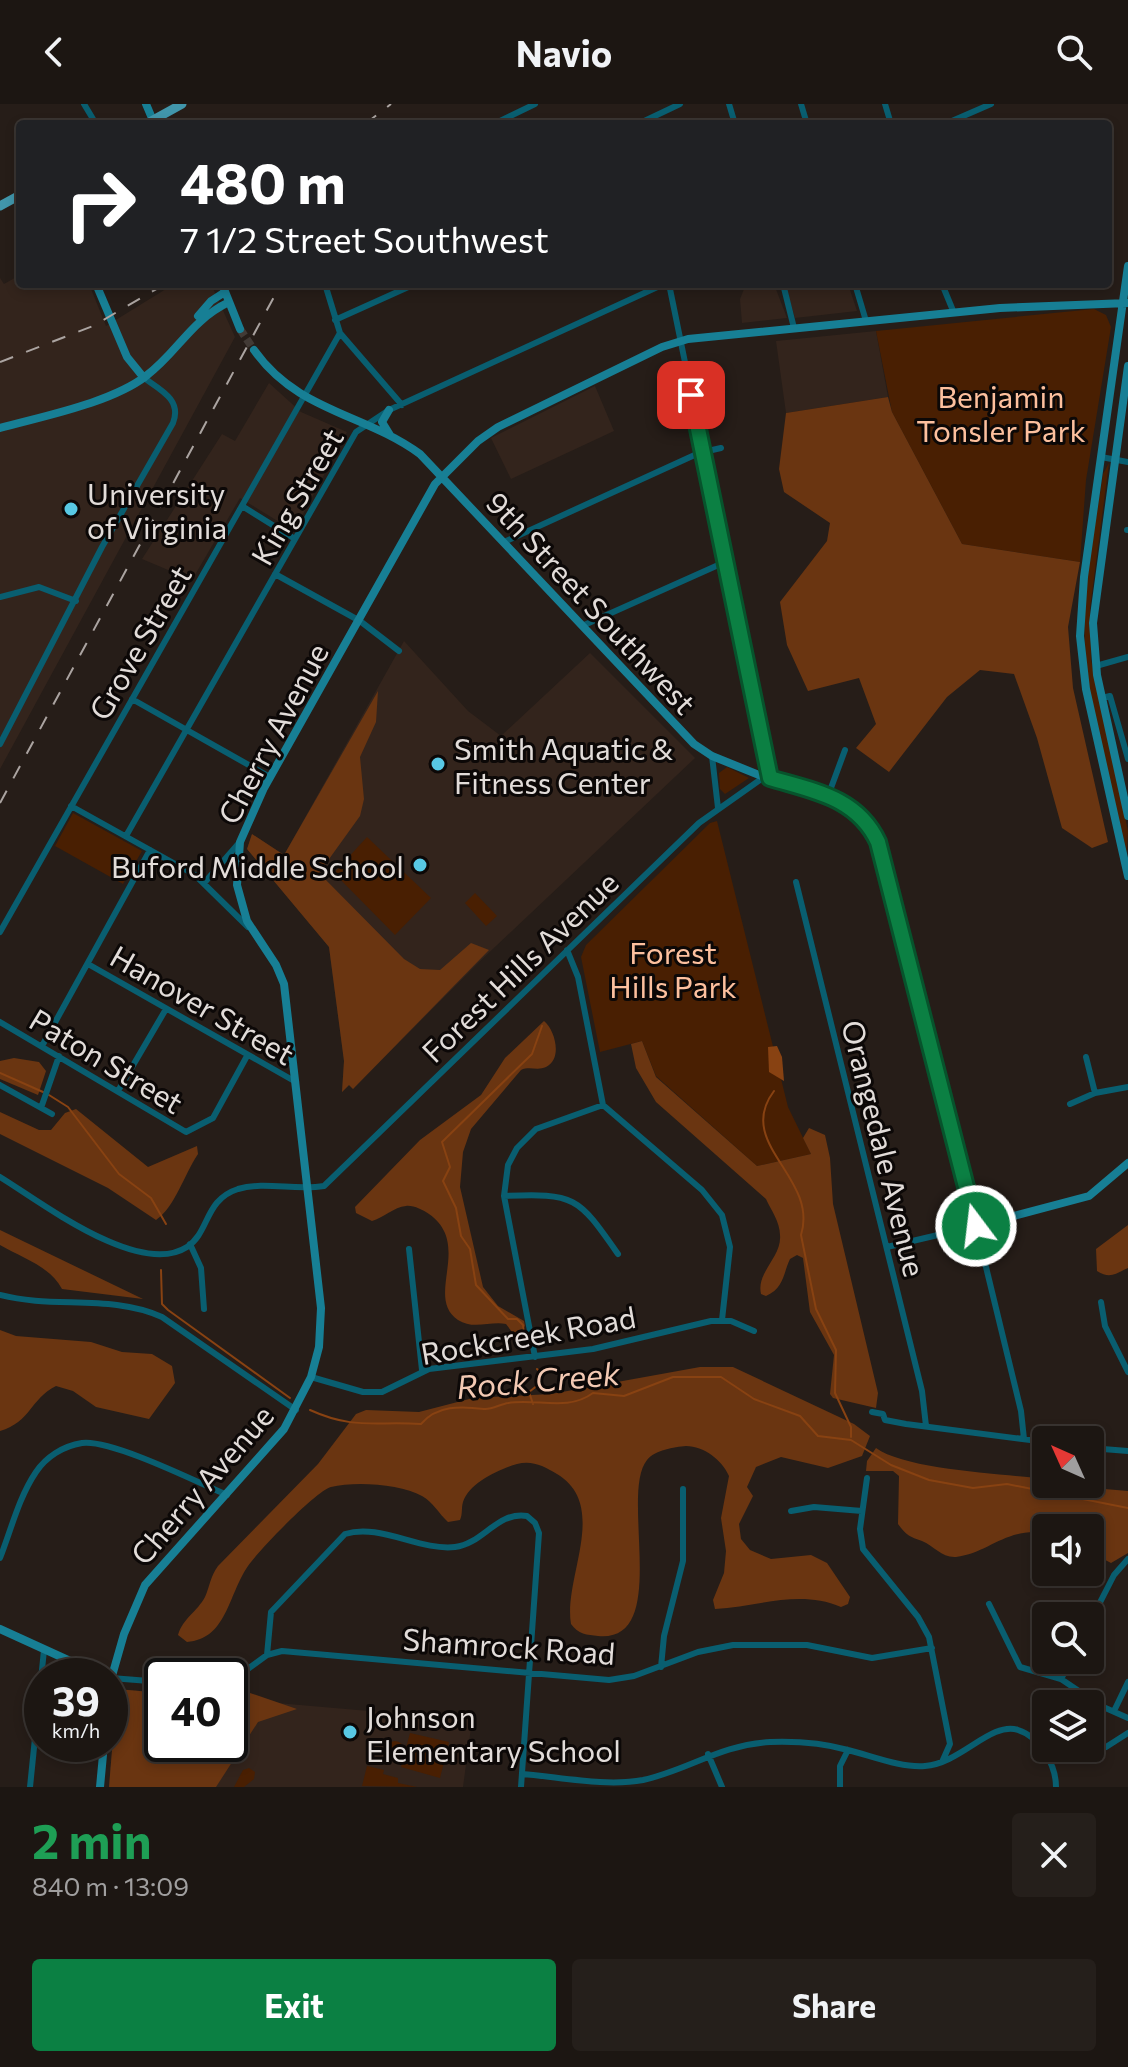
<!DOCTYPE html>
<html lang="en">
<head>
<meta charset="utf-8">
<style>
	:root { --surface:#1c1612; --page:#251f1b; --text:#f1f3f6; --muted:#a09f9f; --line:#3a3532; --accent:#0b8043 }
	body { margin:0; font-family:Commissioner,sans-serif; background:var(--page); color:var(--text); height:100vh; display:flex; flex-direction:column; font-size:30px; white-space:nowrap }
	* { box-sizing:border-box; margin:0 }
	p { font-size:26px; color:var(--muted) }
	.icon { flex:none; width:44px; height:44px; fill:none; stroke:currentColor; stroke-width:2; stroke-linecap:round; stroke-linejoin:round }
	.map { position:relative; height:1683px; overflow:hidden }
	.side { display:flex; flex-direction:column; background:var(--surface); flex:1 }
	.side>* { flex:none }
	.hud { position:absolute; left:16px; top:16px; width:1096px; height:168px; border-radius:8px; box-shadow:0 4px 12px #0003,0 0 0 2px var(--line); background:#202124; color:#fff; overflow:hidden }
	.needle { width:52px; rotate:315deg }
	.tools { position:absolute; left:1032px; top:1322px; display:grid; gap:16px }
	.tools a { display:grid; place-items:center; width:72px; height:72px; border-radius:8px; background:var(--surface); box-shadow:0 4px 12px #0003,0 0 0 2px var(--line); font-size:40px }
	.speed { position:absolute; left:24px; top:1554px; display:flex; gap:16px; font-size:40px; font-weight:700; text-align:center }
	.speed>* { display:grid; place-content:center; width:104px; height:104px; border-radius:50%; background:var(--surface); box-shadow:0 4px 12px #0003,0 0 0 2px var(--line); line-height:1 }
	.speed small { font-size:20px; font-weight:400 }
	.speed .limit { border:4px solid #111; border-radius:12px; background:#fff; color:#111 }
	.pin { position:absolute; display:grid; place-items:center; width:68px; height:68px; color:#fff; margin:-34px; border-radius:16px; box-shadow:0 4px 12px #0006 }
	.me { position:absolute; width:88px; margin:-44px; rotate:345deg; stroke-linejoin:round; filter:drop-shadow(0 0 6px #0008) }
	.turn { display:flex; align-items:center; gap:28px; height:168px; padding:0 32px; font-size:36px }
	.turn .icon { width:104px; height:104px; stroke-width:2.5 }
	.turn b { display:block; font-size:56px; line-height:68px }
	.round { display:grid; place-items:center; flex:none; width:84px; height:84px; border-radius:8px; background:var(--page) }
	.head { display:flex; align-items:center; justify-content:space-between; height:136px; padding:0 32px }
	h1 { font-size:48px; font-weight:700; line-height:60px; color:#1e9e55 }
	.action { display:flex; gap:16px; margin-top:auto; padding:16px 32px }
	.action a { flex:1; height:92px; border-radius:8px; background:var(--accent); color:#fff; font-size:32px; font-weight:700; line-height:92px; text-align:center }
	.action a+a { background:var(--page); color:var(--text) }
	header { display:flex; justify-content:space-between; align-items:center; height:104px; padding:0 32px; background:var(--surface); font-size:36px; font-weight:700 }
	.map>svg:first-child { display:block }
</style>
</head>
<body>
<header><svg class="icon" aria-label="back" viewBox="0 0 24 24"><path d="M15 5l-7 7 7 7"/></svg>Navio<svg class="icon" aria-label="search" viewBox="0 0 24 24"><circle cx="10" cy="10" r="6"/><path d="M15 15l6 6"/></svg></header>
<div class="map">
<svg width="1128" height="1683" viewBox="0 0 1128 1683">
	<rect width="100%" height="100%" fill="#261d18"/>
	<path fill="#33241c" d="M 20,171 L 20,180 L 89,180 L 106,222 L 174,180 L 211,180 L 235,233 L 0,665 L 0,174 L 4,180 Z
		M 762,180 L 774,180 L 787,214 L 742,219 L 740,195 L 744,185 Z
		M 785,180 L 848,180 L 857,207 L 795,214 Z
		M 876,227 L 888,293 L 786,309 L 776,237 Z
		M 269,279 L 301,308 L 347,328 L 294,427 L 240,394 L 192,476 L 142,455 L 222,330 L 235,337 Z
		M 595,282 L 614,327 L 511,375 L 491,334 Z
		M 404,537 L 468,607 L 501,632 L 590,549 L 695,654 L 478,859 L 353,985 L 349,981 L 342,988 L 344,957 L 329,843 L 247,745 L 252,730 L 284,751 Z
		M 117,1585 L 162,1589 L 162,1640 L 230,1640 L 230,1595 L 472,1616 L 463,1683 L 109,1683 Z"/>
	<path fill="#491f02" d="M 1094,205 L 1106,211 L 1111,223 L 1086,376 L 1080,458 L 962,440 L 892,308 L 876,227 Z
		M 1109,359 L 1090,504 L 1091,556 L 1128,727 L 1127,749 C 1111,681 1088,610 1085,540 C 1082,483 1095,425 1103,370 Z
		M 727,663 L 749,674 L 725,690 L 720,685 L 719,669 Z
		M 73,709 L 142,747 L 123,780 L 55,742 Z
		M 717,717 L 788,1003 L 811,1050 L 757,1062 L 656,972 L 642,937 L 600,948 L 581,853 L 586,841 L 710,719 Z
		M 367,733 L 431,794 L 395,831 L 334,769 Z
		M 475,789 L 497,812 L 486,822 L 465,799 Z
		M 410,1629 L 449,1638 L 440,1674 L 401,1663 Z
		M386 1646a9 9 0 1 1 18 0a9 9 0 1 1-18 0Z
		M 367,1662 L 384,1666 L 383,1670 L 398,1674 L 398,1679 L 417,1683 L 362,1682 Z
		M 249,1664 L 255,1668 L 254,1675 L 244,1683 L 234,1683 L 243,1666 Z"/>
	<path fill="#6a3511" d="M 888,293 L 892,308 L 962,440 L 1080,458 L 1068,523 L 1073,584 L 1108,738 L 1092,744 L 1062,724 L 1037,634 L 1014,570 L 980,566 L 947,593 L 889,668 L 856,644 L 876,620 L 859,574 L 808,587 L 787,541 L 780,498 L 827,437 L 830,419 L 784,388 L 779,365 L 786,309 Z
		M 378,587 L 376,618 L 360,653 L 364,695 L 360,712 L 319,769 L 404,855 L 420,865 L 440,866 L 471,839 L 489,846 L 353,985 L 349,981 L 342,988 L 344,957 L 329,843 L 247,745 L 252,730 L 284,751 Z
		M 544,917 C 555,926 563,955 546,963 C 538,967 529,962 521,966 L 471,1025 L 463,1048 L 460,1083 L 483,1183 L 498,1202 L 524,1217 L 525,1222 L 515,1232 L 506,1220 C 490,1217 473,1226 458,1216 C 424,1193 473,1141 429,1110 C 423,1106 413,1101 406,1102 C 394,1103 383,1114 372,1117 L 356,1109 L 355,1103 L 420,1036 L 481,991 L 505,954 Z
		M 642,937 L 656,973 L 757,1062 L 811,1050 L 803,1034 L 809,1024 L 825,1031 L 830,1054 L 833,1100 L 878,1289 L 876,1304 L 833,1294 L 830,1290 L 834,1251 L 810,1208 L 803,1154 L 797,1151 L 790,1155 C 783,1170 784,1184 766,1192 L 761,1190 C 756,1168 782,1153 780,1131 C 780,1118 771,1106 766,1095 L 656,998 L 636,964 L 631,940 Z
		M 14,954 L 39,958 L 46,967 L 38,991 L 0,975 L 0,957 Z
		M 76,1005 L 148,1063 L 197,1042 L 198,1050 C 184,1071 175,1103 156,1116 L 108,1084 L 0,1030 L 0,1008 L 39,1026 L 51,1026 L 65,1009 Z
		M 1128,1121 L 1128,1164 C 1115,1170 1110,1175 1097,1167 L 1096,1145 Z
		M 0,1126 L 143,1195 L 62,1185 C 50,1162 22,1154 0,1141 Z
		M 0,1226 L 16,1232 L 91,1238 L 122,1248 L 152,1250 L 172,1262 L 175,1279 L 149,1315 L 96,1303 L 73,1287 L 56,1282 C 30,1295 31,1318 0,1327 Z
		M 700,1263 L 733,1263 L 854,1320 L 870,1332 L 862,1352 L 828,1364 L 781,1353 L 756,1363 L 747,1383 L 753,1392 L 739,1420 L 741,1435 L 750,1446 L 771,1455 L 811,1451 L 827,1459 L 850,1493 L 848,1500 L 841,1503 C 799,1485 757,1503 715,1505 L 713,1496 L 724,1469 L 726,1447 L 721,1414 L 729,1372 C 722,1356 704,1342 686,1342 C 674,1343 655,1346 647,1356 C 619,1390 672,1539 598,1532 C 587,1531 578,1530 571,1520 C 563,1474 610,1402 557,1370 C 544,1362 532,1356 517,1360 C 499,1365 469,1379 463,1398 C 461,1405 463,1409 460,1416 L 448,1418 C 439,1410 433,1398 422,1392 C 401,1380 355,1377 331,1383 C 316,1387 258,1447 248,1462 C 228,1491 227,1535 187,1538 L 178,1531 C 183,1514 197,1508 205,1493 C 210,1482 210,1473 218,1462 L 318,1360 L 356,1310 L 366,1306 L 419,1308 L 473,1294 L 551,1290 Z
		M 876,1344 C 906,1366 1006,1370 1046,1375 L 1046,1380 L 1128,1387 L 1128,1449 L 1111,1459 L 1090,1448 L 1090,1424 L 1046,1424 L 1046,1429 C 1006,1423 989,1449 956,1453 C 942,1454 934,1442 922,1437 C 910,1433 906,1431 898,1420 L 899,1372 L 893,1367 L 866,1367 L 867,1357 Z
		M 117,1585 L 162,1589 L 162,1640 L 230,1640 L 230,1592 L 250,1589 L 297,1605 L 258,1618 L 216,1683 L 109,1683 Z"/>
	<path fill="#884212" d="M 777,942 L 782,953 L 784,977 L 769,968 L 768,943 Z"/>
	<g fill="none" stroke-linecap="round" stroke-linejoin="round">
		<path stroke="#884212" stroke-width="2" d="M 0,969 L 43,988
			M 774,987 C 734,1040 819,1073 801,1131 L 816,1205 L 836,1246 L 835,1289 L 851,1323 L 851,1333
			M 49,991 L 68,1003 L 119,1070 L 151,1094 L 166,1120
			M 161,1166 L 162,1200 L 168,1206 L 290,1294
			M 525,1239 L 523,1221 L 517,1215 L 508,1215 L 476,1181 L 470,1145 L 461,1132 L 456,1104 L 443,1077 L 450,1063 L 442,1038 L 532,950 L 542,922
			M 533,1300 L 529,1288 L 538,1281 L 540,1268 L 537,1265
			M 310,1306 C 354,1326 375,1317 421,1320 C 437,1301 461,1302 484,1305 C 491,1306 501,1300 508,1299 C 537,1294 567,1308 593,1289 L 624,1292 L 673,1273 L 721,1273 L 754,1295 L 800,1312 L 818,1332 L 851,1336 L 891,1361 L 929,1376 L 973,1384 L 1007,1380 L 1128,1404"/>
		<path stroke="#423a35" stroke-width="8" stroke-dasharray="8 4" stroke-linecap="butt" d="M 240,225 L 254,246"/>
		<path stroke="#095e70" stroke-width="6" d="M 84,0 L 96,20
			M 729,0 L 735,20
			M 801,0 L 807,20
			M 885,0 L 891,20
			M 494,20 L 535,0
			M 638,20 L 680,0
			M 945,20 L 991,0
			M 325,180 L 340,229 L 402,301
			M 669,180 L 770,674
			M 783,180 L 794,224
			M 855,180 L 866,217
			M 942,180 L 954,209
			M 335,216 L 415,180
			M 1101,353 L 1128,358
			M 242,402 L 295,435
			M 1127,426 L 1128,426
			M 504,438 L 699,349 L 721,344
			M 275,470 L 360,517 L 399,547
			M 0,493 L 39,483 L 76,497
			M 582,522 L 725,458
			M 1096,562 L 1128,553
			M 1102,594 L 1110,592 L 1128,655
			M 132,595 L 270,673
			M 0,640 L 102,443 L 173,319 C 182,296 161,286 144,274
			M 712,652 L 718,704
			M 828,692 L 845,646
			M 71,702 L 195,771 L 248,823
			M 126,732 L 356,328 L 389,306 L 664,180
			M 205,778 L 239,739
			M 796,778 L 922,1287 L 926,1322
			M 0,828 L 340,229
			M 567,846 L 578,873 L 603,1001 L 702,1086 L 722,1111 L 730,1143 L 722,1216
			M 88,860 L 296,978
			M 0,918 L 186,1028 L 213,1014 L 247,952
			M 42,942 L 150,746
			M 1086,953 L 1095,989
			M 0,981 L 52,1010
			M 118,987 L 166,905
			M 1070,1000 L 1095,989 L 1128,983
			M 41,1004 L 59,952
			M 0,1073 C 41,1098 139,1174 187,1143 C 210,1128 204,1096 238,1085 C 265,1077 296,1087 324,1082 L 699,719 L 764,673
			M 504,1092 C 576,1089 578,1093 618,1150
			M 190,1140 L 201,1164 L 204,1205
			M 887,1143 L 976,1122 L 1021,1307 L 1024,1335
			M 409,1145 L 422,1266
			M 0,1191 C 54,1205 110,1190 162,1213 L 296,1306
			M 1101,1198 L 1105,1222 L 1128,1268
			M 535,1253 L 504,1092 L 508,1061 L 517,1044 L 536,1025 L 603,1001
			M 311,1273 L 363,1288 L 382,1288 L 429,1265 L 593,1245 L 711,1217 L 731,1217 L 754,1227
			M 872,1308 L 883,1310 L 885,1316 L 906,1320 L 1046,1338
			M 1090,1344 L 1128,1347
			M 867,1374 L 860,1425 L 863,1445 L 918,1513 L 929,1533 L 950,1640 L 942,1658
			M 791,1407 L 814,1403 L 862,1407
			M 0,1454 C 11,1426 19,1393 36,1368 C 46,1353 63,1342 82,1339 C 111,1335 197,1378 227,1391
			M 989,1500 L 1020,1563 L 1061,1575 L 1101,1602 L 1128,1614
			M 1090,1518 L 1114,1471 L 1128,1455
			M 267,1551 L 271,1508 L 345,1430 C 380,1419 419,1447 455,1443 C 483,1440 497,1407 527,1412 L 535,1419 L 539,1429 L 521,1683
			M 661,1563 L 664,1532 L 683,1457 L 683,1385
			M 111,1574 L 162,1578
			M 1061,1575 L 1071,1556
			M 230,1578 L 267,1551 L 282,1547 L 609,1576 L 634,1572 L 698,1548 L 733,1541 L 807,1541 L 872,1554 L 932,1544
			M 1114,1607 L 1128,1578
			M 1106,1643 L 1128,1629
			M 708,1650 L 722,1683
			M 522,1670 C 560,1673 606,1683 643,1676 C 689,1666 719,1641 770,1638 C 797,1637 823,1639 848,1646 C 872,1652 901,1664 925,1662 C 960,1660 991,1617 1018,1626 C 1040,1633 1056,1661 1056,1683
			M 30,1683 L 44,1546
			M 840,1683 L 840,1662 L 848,1646"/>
		<path stroke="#177f95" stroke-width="8" d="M 146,0 L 154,19
			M 1128,162 L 1084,473 L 1080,532 L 1086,585 L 1128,772
			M 96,180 L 127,253 L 144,274
			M 222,180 L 240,225
			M 198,212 L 211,197 L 225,188
			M 254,246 C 298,308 364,309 420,350 L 694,640 L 712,652 L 764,673 L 849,702 L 873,727 L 887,768 L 976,1122 L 1089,1092 L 1128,1059
			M 1128,262 L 1093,519 L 1097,571 L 1128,712
			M 389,306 L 382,318 L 390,331
			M 0,324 C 43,312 111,299 146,272 C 178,248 190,217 229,198
			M 0,1525 L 103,1572
			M 110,1579 L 124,1530 L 145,1481 L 284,1325 L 311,1273 L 319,1243 L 321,1204 L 284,880 L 276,861 L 247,817 L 237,781 L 240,738 L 264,684 L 435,380 L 478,337 L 498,323 L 662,243 L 688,235 L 1000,204 L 1128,199
			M 100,1683 L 104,1640"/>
		<path stroke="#4196ab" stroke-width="9" d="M 146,20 L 182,0
			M 0,102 L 20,91"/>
		<path stroke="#aba4a1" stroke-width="2" stroke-dasharray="14 14" stroke-linecap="butt" d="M 365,20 L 391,0
			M 0,258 L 93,222 L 165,180
			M 0,699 L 281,180"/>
	</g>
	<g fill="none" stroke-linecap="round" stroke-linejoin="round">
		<defs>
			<path id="route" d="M 691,291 L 770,674 C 813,687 857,693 878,738 L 976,1122"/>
		</defs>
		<use href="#route" stroke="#07532c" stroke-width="20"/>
		<use href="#route" stroke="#0b8043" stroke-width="14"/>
	</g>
	<g fill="#58c8e4" stroke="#0c0807" stroke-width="3">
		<circle cx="71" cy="405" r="8"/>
		<circle cx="438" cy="660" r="8"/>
		<circle cx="420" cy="761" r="8"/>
		<circle cx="350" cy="1628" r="8"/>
	</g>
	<g text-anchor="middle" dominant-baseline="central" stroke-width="6" stroke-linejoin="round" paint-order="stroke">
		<g font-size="30" fill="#fdc09e" stroke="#0c0807">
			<text x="1001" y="291">Benjamin<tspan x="1001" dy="34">Tonsler Park</tspan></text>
			<text x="673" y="847">Forest<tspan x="673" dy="34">Hills Park</tspan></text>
		</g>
		<g font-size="30" fill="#e2dcd9" stroke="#0c0807" text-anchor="start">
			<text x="87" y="388">University<tspan x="87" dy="34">of Virginia</tspan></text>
			<text x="454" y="643">Smith Aquatic &amp;<tspan x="454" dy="34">Fitness Center</tspan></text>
			<text x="404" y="761" text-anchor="end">Buford Middle School</text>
			<text x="366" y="1611">Johnson<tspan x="366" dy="34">Elementary School</tspan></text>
		</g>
		<g font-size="30" fill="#e2dcd9" stroke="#0c0807">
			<text transform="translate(296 392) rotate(-60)">King Street</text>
			<text transform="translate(592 498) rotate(47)">9th Street Southwest</text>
			<text transform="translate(139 538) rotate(-60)">Grove Street</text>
			<text transform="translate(272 629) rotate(-62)">Cherry Avenue</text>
			<text transform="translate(519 862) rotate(-44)">Forest Hills Avenue</text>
			<text transform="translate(203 900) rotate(30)">Hanover Street</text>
			<text transform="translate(107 956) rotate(31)">Paton Street</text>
			<text transform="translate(885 1044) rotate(76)">Orangedale Avenue</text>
			<text transform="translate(528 1230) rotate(-10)">Rockcreek Road</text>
			<text transform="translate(201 1380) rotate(-49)">Cherry Avenue</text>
			<text transform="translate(509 1541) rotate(4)">Shamrock Road</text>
		</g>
		<g font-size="32" font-style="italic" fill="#f3c9b3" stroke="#0c0807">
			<text transform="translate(538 1275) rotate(-5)">Rock Creek</text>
		</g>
	</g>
</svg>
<div class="tools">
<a><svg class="needle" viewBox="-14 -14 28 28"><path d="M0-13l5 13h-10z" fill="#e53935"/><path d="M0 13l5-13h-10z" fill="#a09f9f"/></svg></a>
<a><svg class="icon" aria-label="sound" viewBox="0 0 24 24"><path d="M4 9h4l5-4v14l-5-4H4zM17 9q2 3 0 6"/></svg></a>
<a><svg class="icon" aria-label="search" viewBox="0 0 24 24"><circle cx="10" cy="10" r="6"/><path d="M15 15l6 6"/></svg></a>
<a><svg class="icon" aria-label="layers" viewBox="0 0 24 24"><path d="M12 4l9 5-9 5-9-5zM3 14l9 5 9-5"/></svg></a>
</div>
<div class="speed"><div>39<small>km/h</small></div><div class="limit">40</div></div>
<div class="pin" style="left:691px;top:291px;background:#d93025"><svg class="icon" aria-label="arrive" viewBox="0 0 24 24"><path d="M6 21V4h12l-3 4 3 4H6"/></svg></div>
<svg class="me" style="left:976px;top:1122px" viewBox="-20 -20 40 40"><circle r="17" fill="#0b8043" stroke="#fff" stroke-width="3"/><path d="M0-11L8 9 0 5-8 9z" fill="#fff"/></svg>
<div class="hud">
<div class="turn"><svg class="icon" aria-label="right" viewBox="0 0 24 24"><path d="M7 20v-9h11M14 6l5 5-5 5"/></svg><div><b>480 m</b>7 1/2 Street Southwest</div></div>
</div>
</div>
<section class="side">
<div class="head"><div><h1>2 min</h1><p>840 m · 13:09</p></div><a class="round"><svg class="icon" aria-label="close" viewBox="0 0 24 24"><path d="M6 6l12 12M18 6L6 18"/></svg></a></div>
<div class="action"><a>Exit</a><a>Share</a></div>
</section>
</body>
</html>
